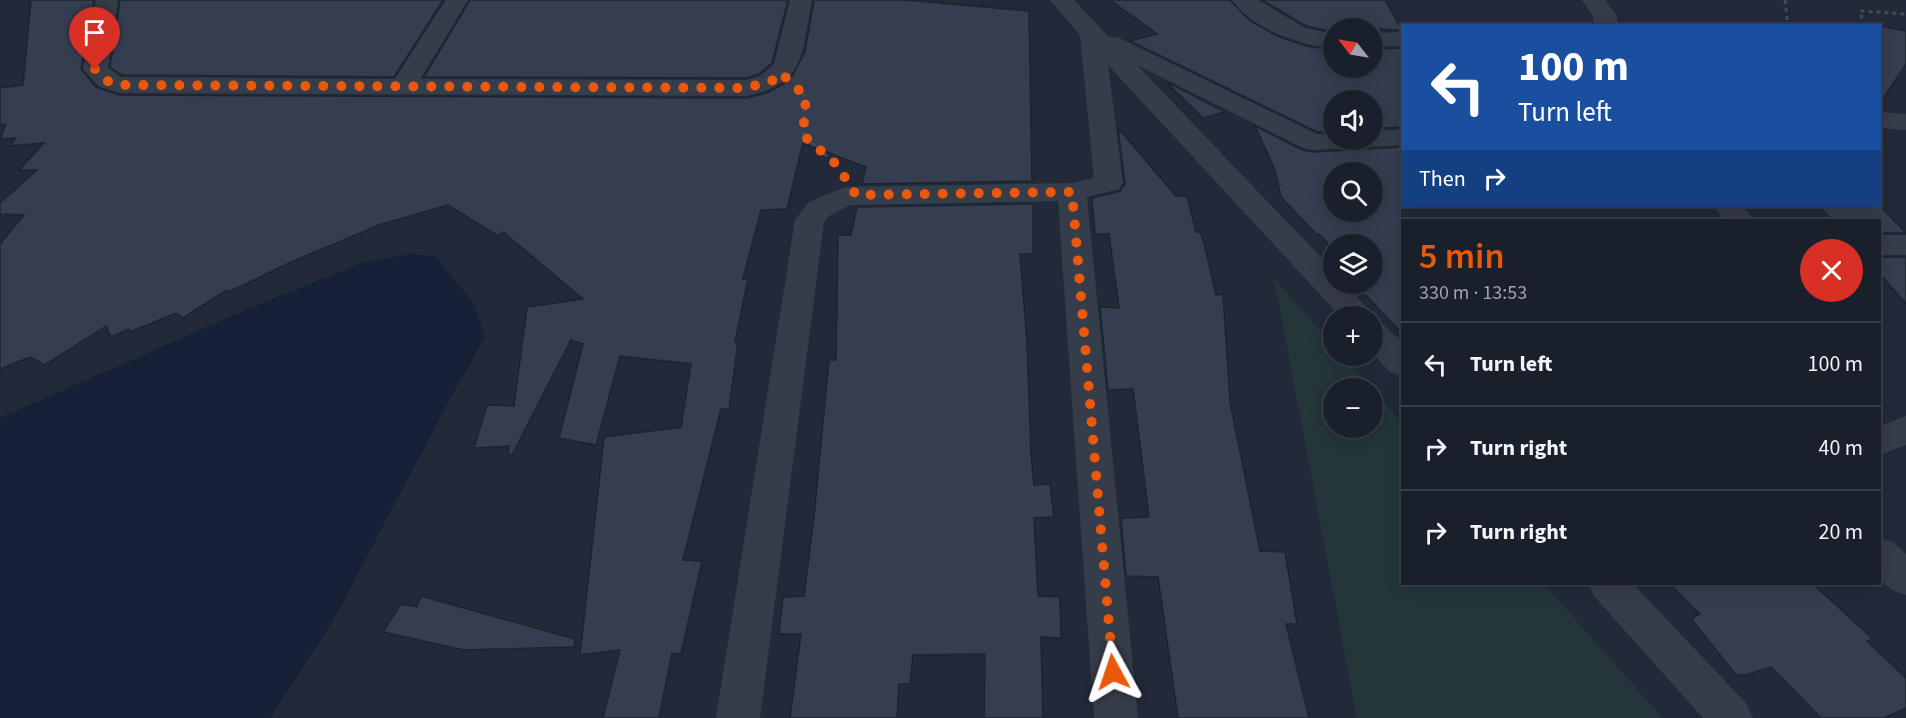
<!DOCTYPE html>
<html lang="en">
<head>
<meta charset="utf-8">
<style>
	:root { --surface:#1a202b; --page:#232833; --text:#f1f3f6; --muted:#9fa3a9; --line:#383e47; --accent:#ea580c }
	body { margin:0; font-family:"Source Sans 3",sans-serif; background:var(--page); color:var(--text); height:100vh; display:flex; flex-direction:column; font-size:22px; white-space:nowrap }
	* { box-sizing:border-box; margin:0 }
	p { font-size:20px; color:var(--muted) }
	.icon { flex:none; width:33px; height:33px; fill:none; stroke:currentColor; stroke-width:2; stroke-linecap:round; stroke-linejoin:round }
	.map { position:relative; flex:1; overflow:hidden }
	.panel { position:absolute; left:1401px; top:219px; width:480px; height:366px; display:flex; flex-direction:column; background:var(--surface); border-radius:0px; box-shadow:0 3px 15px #0003,0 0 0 2px var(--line) }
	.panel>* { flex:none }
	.hud { position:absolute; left:1401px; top:24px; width:480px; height:183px; border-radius:0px; box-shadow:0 3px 15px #0003,0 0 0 2px var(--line); background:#1a4fa0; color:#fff; overflow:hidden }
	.needle { width:39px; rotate:301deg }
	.tools { position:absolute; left:1323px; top:18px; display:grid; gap:12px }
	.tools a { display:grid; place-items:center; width:60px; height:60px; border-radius:50%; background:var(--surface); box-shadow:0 3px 15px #0003,0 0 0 2px var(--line); font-size:30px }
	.pin { position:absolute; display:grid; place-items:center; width:51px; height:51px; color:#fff; margin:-62px -26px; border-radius:50% 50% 50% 0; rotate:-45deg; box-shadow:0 0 6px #0007 }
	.pin .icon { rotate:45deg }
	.me { position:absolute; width:66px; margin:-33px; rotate:355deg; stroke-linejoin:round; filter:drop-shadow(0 0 4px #0008) }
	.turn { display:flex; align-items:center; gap:21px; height:126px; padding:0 18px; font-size:27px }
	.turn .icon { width:78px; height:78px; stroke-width:2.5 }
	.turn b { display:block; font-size:42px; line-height:51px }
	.then { display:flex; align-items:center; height:57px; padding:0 18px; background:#0003; gap:12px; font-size:22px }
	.round { display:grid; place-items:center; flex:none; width:63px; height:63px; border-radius:32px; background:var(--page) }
	.head { display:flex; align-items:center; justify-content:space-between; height:102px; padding:0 18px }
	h1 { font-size:36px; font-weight:600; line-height:45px; color:var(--accent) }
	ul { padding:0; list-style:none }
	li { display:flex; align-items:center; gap:18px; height:84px; padding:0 18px; border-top:2px solid var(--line) }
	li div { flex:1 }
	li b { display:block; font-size:22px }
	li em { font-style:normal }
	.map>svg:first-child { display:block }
</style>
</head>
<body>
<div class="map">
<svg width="1906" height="718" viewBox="0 0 1906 718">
	<rect width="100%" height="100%" fill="#222a39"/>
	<path fill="#24363a" d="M 1274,278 L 1333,345 L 1334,356 L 1343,356 L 1372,388 L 1334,388 L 1334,428 L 1372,428 L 1373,389 L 1402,423 L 1402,584 L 1544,584 L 1663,718 L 1357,718 Z"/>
	<path fill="#162137" d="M 412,254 L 435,256 L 474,304 L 485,337 L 450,399 L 333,621 L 270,718 L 0,718 L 0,418 L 250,308 L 364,262 Z"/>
	<path fill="#343e50" stroke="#1d2430" stroke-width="1.5" fill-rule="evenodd" d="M 31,0 L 94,0 L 81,69 L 96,87 L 119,95 L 746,98 L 767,93 L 782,85 L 793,75 L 805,51 L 814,0 L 907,0 L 1029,11 L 1032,181 L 862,184 L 866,167 L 803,143 L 787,209 L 761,210 L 743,279 L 748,279 L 735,342 L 738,342 L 729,409 L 721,409 L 683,560 L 702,561 L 681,654 L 672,653 L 659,718 L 603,718 L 620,650 L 580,655 L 604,437 L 681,427 L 691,364 L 620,356 L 596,445 L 559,438 L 583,344 L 571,340 L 512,455 L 508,454 L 509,446 L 474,448 L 487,405 L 514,406 L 527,307 L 583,299 L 503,232 L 498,236 L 448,205 L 379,225 L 289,263 L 229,292 L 227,290 L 183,318 L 176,313 L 130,332 L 129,329 L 111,337 L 106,326 L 45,365 L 30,357 L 0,369 L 0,244 L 24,215 L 0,214 L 0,203 L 37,170 L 19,170 L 44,143 L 10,146 L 16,138 L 0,139 L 6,124 L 0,125 L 0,88 L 23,85 Z
		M 120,0 L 443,0 L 394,77 L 122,75 L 110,67 Z
		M 470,0 L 788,0 L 772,63 L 759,74 L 746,78 L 424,77 Z
		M 1110,0 L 1230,0 L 1250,21 L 1277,36 L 1306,46 L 1334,50 L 1334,68 L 1372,68 L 1372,49 L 1402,48 L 1402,127 L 1372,129 L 1372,100 L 1334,100 L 1334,131 L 1317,132 L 1130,41 L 1157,34 Z
		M 1262,0 L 1385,0 L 1402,30 L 1334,28 L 1334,32 L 1306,26 Z
		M 1880,26 L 1906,31 L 1906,64 L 1880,103 Z
		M 1165,81 L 1225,112 L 1203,118 Z
		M 1255,126 L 1302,150 L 1313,152 L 1402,147 L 1402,333 L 1358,287 L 1357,284 L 1372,284 L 1372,244 L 1334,244 L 1334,250 L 1319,234 L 1316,234 L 1281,197 L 1275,170 ZM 1334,172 L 1372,172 L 1372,212 L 1334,212 Z
		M 1118,128 L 1176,196 L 1187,196 L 1196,232 L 1200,232 L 1204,243 L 1216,295 L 1223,294 L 1230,402 L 1260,551 L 1285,552 L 1297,624 L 1286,624 L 1309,718 L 1178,718 L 1158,577 L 1126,576 L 1121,518 L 1149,517 L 1133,389 L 1108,390 L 1100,307 L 1119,308 L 1109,234 L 1095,234 L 1092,198 L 1120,191 L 1125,184 Z
		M 1033,204 L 1033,254 L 1020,254 L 1027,342 L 1031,454 L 1034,485 L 1050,484 L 1054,517 L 1034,518 L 1038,596 L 1060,597 L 1061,638 L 1041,637 L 1043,718 L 984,718 L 985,654 L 913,655 L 910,684 L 899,684 L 897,718 L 790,718 L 801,634 L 779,634 L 783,597 L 804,596 L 814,516 L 829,360 L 836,360 L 838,235 L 851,235 L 857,207 Z
		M 1819,206 L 1880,206 L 1906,233 L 1880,233 L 1880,220 L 1832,220 Z
		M 1880,257 L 1906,257 L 1906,304 L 1880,274 Z
		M 1670,584 L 1813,584 L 1873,639 L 1867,641 L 1906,678 L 1906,708 L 1884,718 L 1821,718 L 1771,667 L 1742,676 L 1740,674 L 1736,675 L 1693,621 L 1692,618 L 1700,614 Z
		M 421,596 L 575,639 L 574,647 L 464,650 L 383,632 L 401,604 L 417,607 Z"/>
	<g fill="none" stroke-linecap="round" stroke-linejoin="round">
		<path stroke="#3d4f53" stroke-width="3" stroke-dasharray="4 4" stroke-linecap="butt" d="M 1785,0 L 1788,26
			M 1864,26 L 1860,11 L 1906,14
			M 802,93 L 806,97 L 803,135 L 838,166"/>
		<path fill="#363d4a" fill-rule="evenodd" d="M 96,0 L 118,0 L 108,68 L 121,77 L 395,79 L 446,0 L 468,0 L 420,79 L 746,80 L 760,76 L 774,64 L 790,0 L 812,0 C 801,52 808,84 746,96 L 119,93 L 98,86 L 83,69 Z
			M 1050,0 L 1074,0 L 1108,36 L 1119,38 L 1317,134 L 1334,133 L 1334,140 L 1372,140 L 1372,131 L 1402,129 L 1402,145 L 1313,150 L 1303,148 L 1137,65 L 1334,271 L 1334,284 L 1346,284 L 1374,316 L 1372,318 L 1372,316 L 1340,316 L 1108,65 L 1123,183 L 1119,189 L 1087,197 L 1138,718 L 1094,718 L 1058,201 L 850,205 L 829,216 L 824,222 L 760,718 L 716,718 L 795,220 L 809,202 L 845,187 L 1072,183 L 1094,178 L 1080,35 Z
			M 1232,0 L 1258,0 L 1305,28 L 1334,34 L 1334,48 C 1301,46 1251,28 1232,0 Z
			M 1582,0 L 1605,0 L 1617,16 L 1618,26 L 1594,26 L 1593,16 Z
			M 1402,32 L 1402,46 L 1372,47 L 1372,33 Z
			M 1880,112 L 1906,114 L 1906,130 L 1880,128 Z
			M 1714,206 L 1743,206 L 1754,220 L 1724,220 Z
			M 1880,235 L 1906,235 L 1906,255 L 1880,255 Z
			M 1372,320 L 1383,324 L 1402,343 L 1402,375 L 1390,372 L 1372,353 Z
			M 1906,416 L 1906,445 L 1880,455 L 1880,426 Z
			M 1880,538 L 1894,543 L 1906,554 L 1906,595 L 1892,590 L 1880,579 Z
			M 1588,584 L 1633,584 L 1746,703 L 1753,718 L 1703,718 L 1594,596 Z"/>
	</g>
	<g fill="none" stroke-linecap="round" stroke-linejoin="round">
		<path stroke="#ea580c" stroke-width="10" stroke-dasharray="0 18" d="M 95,69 L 107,81 L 119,85 L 746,88 L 774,80 L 781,73 L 806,97 L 803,135 L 837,165 L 856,195 L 1072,192 L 1113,672"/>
	</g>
</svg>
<div class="tools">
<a><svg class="needle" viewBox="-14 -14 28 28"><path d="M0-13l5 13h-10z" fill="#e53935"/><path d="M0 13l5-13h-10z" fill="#9fa3a9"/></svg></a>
<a><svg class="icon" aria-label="sound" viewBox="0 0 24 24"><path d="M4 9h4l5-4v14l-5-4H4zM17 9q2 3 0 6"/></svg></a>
<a><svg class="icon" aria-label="search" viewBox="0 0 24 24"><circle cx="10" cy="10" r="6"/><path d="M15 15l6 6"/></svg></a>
<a><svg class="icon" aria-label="layers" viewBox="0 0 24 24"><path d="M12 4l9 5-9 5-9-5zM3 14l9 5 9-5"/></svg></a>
<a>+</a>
<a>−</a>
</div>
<div class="pin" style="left:95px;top:69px;background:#d93025"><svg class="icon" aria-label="arrive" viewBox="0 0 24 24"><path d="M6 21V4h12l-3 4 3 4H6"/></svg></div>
<svg class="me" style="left:1113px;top:672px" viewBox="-20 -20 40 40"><path d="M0-17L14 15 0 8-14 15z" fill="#ea580c" stroke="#fff" stroke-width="4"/></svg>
<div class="hud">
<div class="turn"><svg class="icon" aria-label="left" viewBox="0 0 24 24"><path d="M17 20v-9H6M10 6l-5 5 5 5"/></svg><div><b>100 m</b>Turn left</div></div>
<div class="then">Then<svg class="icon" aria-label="right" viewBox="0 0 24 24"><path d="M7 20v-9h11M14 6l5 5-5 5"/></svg></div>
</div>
<section class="panel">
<div class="head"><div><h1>5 min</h1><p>330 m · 13:53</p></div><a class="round" style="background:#d93025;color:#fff"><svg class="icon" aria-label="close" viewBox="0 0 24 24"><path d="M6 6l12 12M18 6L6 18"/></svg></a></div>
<ul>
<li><svg class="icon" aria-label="left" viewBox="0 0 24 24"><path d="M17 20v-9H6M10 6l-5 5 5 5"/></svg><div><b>Turn left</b></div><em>100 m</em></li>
<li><svg class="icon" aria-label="right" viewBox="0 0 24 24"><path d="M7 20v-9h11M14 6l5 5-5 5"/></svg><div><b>Turn right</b></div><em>40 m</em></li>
<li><svg class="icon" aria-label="right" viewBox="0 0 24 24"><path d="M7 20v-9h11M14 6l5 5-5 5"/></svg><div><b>Turn right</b></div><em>20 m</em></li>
</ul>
</section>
</div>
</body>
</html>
